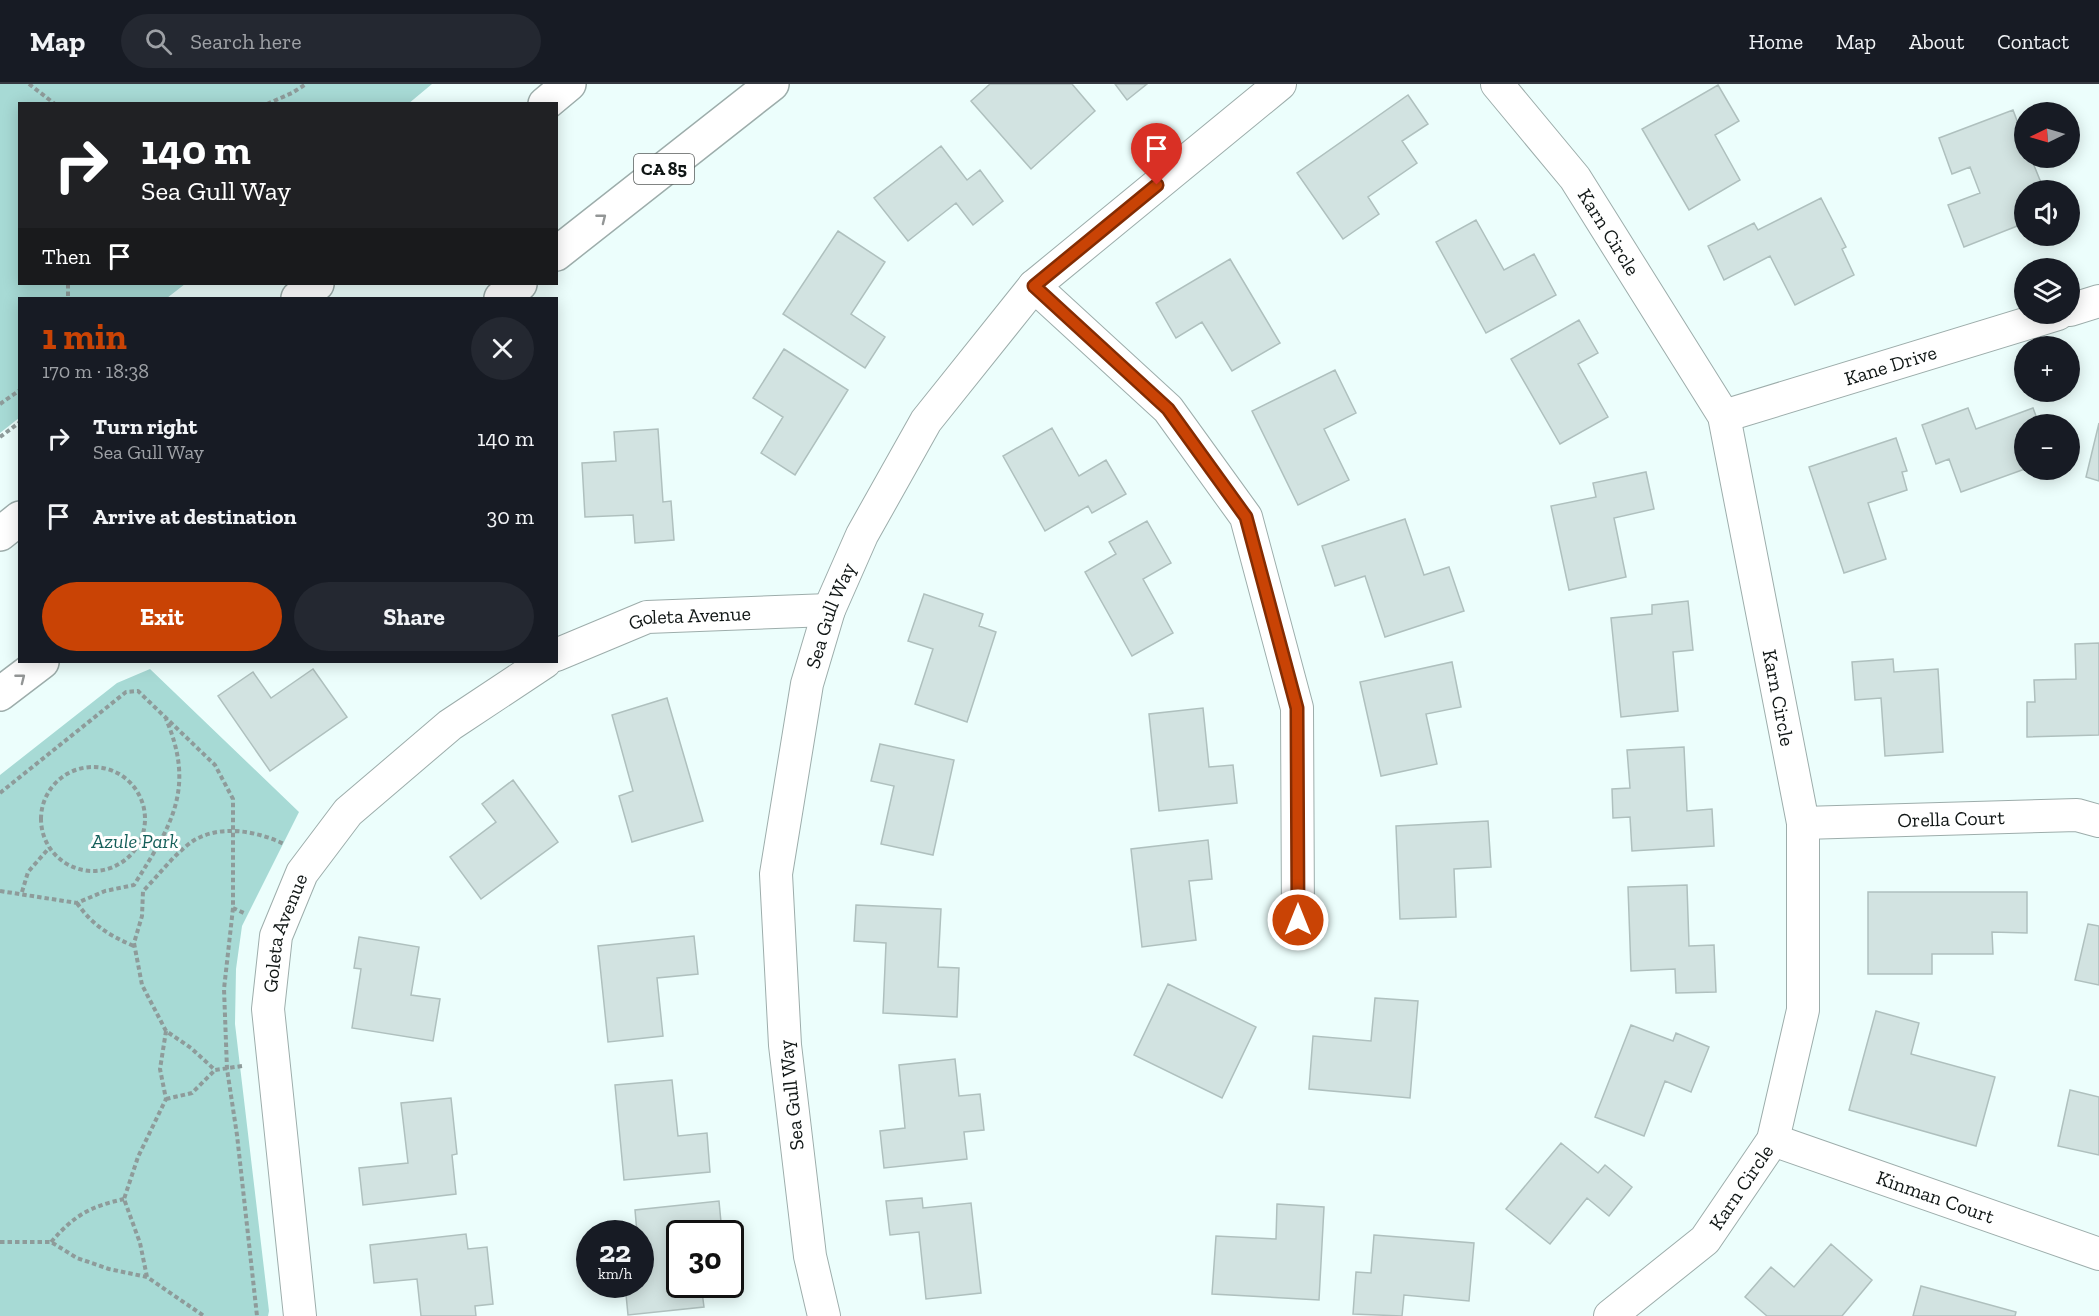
<!DOCTYPE html>
<html lang="en">
<head>
<meta charset="utf-8">
<style>
	:root { --surface:#171b24; --page:#242831; --text:#f1f3f6; --muted:#9ea1a6; --line:#363941; --accent:#c94305 }
	body { margin:0; font-family:"Zilla Slab",serif; background:var(--page); color:var(--text); height:100vh; display:flex; flex-direction:column; font-size:22px; white-space:nowrap }
	* { box-sizing:border-box; margin:0 }
	p { font-size:20px; color:var(--muted) }
	.icon { flex:none; width:33px; height:33px; fill:none; stroke:currentColor; stroke-width:2; stroke-linecap:round; stroke-linejoin:round }
	.map { position:relative; flex:1; overflow:hidden }
	.details { position:absolute; left:18px; top:213px; width:540px; height:366px; display:flex; flex-direction:column; background:var(--surface); border-radius:0px; box-shadow:0 3px 15px #0003 }
	.details>* { flex:none }
	.top-card { position:absolute; left:18px; top:18px; width:540px; height:183px; border-radius:0px; box-shadow:0 3px 15px #0003; background:#202124; color:#fff; overflow:hidden }
	.needle { width:39px; rotate:265deg }
	.fabs { position:absolute; left:2014px; top:18px; display:grid; gap:12px }
	.fabs a { display:grid; place-items:center; width:66px; height:66px; border-radius:50%; background:var(--surface); box-shadow:0 3px 15px #0003; font-size:30px }
	.speed { position:absolute; left:576px; top:1136px; display:flex; gap:12px; font-size:30px; font-weight:700; text-align:center }
	.speed>* { display:grid; place-content:center; width:78px; height:78px; border-radius:50%; background:var(--surface); box-shadow:0 3px 15px #0003; line-height:1 }
	.speed small { font-size:15px; font-weight:400 }
	.speed .limit { border:3px solid #111; border-radius:9px; background:#fff; color:#111 }
	.pin { position:absolute; display:grid; place-items:center; width:51px; height:51px; color:#fff; margin:-62px -26px; border-radius:50% 50% 50% 0; rotate:-45deg; box-shadow:0 0 6px #0007 }
	.pin .icon { rotate:45deg }
	.me { position:absolute; width:66px; margin:-33px; rotate:0deg; stroke-linejoin:round; filter:drop-shadow(0 0 4px #0008) }
	.turn { display:flex; align-items:center; gap:21px; height:126px; padding:0 24px; font-size:27px }
	.turn .icon { width:78px; height:78px; stroke-width:2.5 }
	.turn b { display:block; font-size:42px; line-height:51px }
	.then { display:flex; align-items:center; height:57px; padding:0 24px; background:#0003; gap:12px; font-size:22px }
	.round { display:grid; place-items:center; flex:none; width:63px; height:63px; border-radius:32px; background:var(--page) }
	.summary { display:flex; align-items:center; justify-content:space-between; height:102px; padding:0 24px }
	h1 { font-size:36px; font-weight:800; line-height:45px; color:var(--accent) }
	.cta { display:flex; gap:12px; margin-top:auto; padding:12px 24px }
	.cta a { flex:1; height:69px; border-radius:36px; background:var(--accent); color:#fff; font-size:24px; font-weight:800; line-height:69px; text-align:center }
	.cta a+a { background:var(--page); color:var(--text) }
	ul { padding:0; list-style:none }
	li { display:flex; align-items:center; gap:18px; height:78px; padding:0 24px }
	li div { flex:1 }
	li b { display:block; font-size:22px }
	li em { font-style:normal }
	header { display:flex; align-items:center; gap:36px; box-sizing:border-box; height:84px; padding:0 30px; background:var(--surface); border-bottom:2px solid var(--line) }
	header strong { font-size:28px }
	nav { display:flex; gap:33px; margin-inline-start:auto; font-size:21px }
	.search { width:420px; height:54px; background:var(--page); display:flex; align-items:center; gap:15px; box-sizing:border-box; padding:0 21px; border-radius:33px; color:var(--muted); font-size:22px }
	.map>svg:first-child { display:block }
</style>
</head>
<body>
<header>
<strong>Map</strong>
<div class="search"><svg class="icon" aria-label="search" viewBox="0 0 24 24"><circle cx="10" cy="10" r="6"/><path d="M15 15l6 6"/></svg>Search here</div>
<nav><a>Home</a><a>Map</a><a>About</a><a>Contact</a></nav>
</header>
<div class="map">
<svg width="2099" height="1232" viewBox="0 0 2099 1232">
	<rect width="100%" height="100%" fill="#ecfefc"/>
	<path fill="#a7dad5" d="M 0,0 L 432,0 L 408,20 L 20,20 L 20,200 L 185,200 L 167,214 L 20,214 L 19,334 L 0,349 Z
		M 150,585 L 299,728 L 242,842 L 236,885 L 235,940 L 269,1227 L 268,1232 L 0,1232 L 0,691 L 117,599 Z"/>
	<path fill="#d2e3e1" stroke="#afc0be" stroke-width="1.5" d="M 990,0 L 1072,0 L 1095,27 L 1031,85 L 971,17 Z
		M 1115,0 L 1147,0 L 1127,16 Z
		M 1718,1 L 1739,37 L 1715,51 L 1740,96 L 1689,126 L 1642,45 Z
		M 1408,11 L 1428,40 L 1402,57 L 1417,79 L 1368,113 L 1379,130 L 1343,155 L 1297,89 Z
		M 2013,26 L 2025,58 L 2025,74 L 2031,74 L 2044,106 L 2025,106 L 2025,139 L 1964,163 L 1948,121 L 1980,109 L 1970,83 L 1952,90 L 1939,54 Z
		M 941,62 L 967,96 L 980,86 L 1003,117 L 973,141 L 956,119 L 908,157 L 874,114 Z
		M 1821,114 L 1846,163 L 1842,165 L 1854,191 L 1795,221 L 1770,172 L 1724,196 L 1708,162 L 1754,139 L 1758,146 Z
		M 1476,136 L 1504,186 L 1534,170 L 1556,211 L 1486,249 L 1436,158 Z
		M 838,147 L 885,178 L 851,230 L 885,253 L 865,284 L 783,230 Z
		M 1230,175 L 1280,259 L 1232,287 L 1202,238 L 1176,254 L 1156,219 Z
		M 1579,236 L 1598,269 L 1578,280 L 1608,333 L 1560,360 L 1511,275 Z
		M 784,265 L 848,306 L 795,391 L 761,369 L 783,333 L 753,314 Z
		M 1335,286 L 1356,329 L 1324,345 L 1349,396 L 1298,421 L 1252,327 Z
		M 1968,324 L 1976,345 L 2033,324 L 2039,340 L 2025,340 L 2025,385 L 1961,408 L 1949,375 L 1936,380 L 1922,341 Z
		M 2099,339 L 2099,397 L 2086,393 Z
		M 1052,344 L 1079,392 L 1106,376 L 1126,410 L 1092,429 L 1088,422 L 1045,447 L 1003,372 Z
		M 658,345 L 663,418 L 671,417 L 674,456 L 635,459 L 633,431 L 585,433 L 582,379 L 616,377 L 614,348 Z
		M 1896,354 L 1907,387 L 1902,388 L 1907,406 L 1868,419 L 1886,475 L 1844,489 L 1809,383 Z
		M 1646,388 L 1654,425 L 1614,434 L 1626,493 L 1569,506 L 1551,422 L 1596,413 L 1593,399 Z
		M 1405,435 L 1424,491 L 1449,483 L 1464,527 L 1385,553 L 1365,492 L 1335,502 L 1322,462 Z
		M 1147,437 L 1171,479 L 1143,495 L 1173,549 L 1132,572 L 1085,488 L 1116,470 L 1109,458 Z
		M 924,510 L 983,530 L 979,542 L 996,548 L 967,638 L 915,620 L 933,565 L 908,557 Z
		M 1688,517 L 1693,566 L 1673,568 L 1678,627 L 1621,633 L 1611,534 L 1652,530 L 1652,521 Z
		M 2099,559 L 2099,651 L 2027,653 L 2027,618 L 2035,618 L 2034,596 L 2076,595 L 2075,560 Z
		M 1893,575 L 1894,588 L 1938,585 L 1943,668 L 1885,672 L 1881,614 L 1855,616 L 1852,578 Z
		M 1452,578 L 1461,623 L 1426,630 L 1437,680 L 1381,692 L 1360,598 Z
		M 313,585 L 347,633 L 270,687 L 218,612 L 253,588 L 271,614 Z
		M 667,614 L 703,737 L 632,758 L 619,712 L 633,707 L 612,631 Z
		M 1203,624 L 1209,683 L 1233,681 L 1237,719 L 1159,727 L 1149,630 Z
		M 880,660 L 954,676 L 933,771 L 881,760 L 894,702 L 871,697 Z
		M 1684,663 L 1687,727 L 1712,725 L 1714,762 L 1632,767 L 1630,733 L 1613,734 L 1612,705 L 1630,704 L 1627,666 Z
		M 513,696 L 558,758 L 481,815 L 450,773 L 496,738 L 482,720 Z
		M 1488,737 L 1491,783 L 1454,785 L 1456,833 L 1400,835 L 1396,742 Z
		M 1208,756 L 1212,795 L 1189,797 L 1196,856 L 1142,863 L 1131,765 Z
		M 1687,801 L 1689,862 L 1714,861 L 1716,908 L 1676,909 L 1675,885 L 1631,887 L 1628,803 Z
		M 1868,808 L 2027,808 L 2027,849 L 1992,848 L 1993,870 L 1932,870 L 1932,890 L 1868,890 Z
		M 856,821 L 941,825 L 938,883 L 959,884 L 957,933 L 883,929 L 886,859 L 854,857 Z
		M 2088,840 L 2099,842 L 2099,901 L 2075,896 Z
		M 694,852 L 698,890 L 657,894 L 663,952 L 608,958 L 598,862 Z
		M 359,853 L 419,863 L 411,911 L 440,915 L 433,957 L 352,944 L 361,885 L 354,884 Z
		M 1168,900 L 1256,943 L 1222,1014 L 1134,971 Z
		M 1375,914 L 1418,917 L 1410,1014 L 1309,1005 L 1313,952 L 1371,957 Z
		M 1876,927 L 1919,939 L 1911,970 L 1995,993 L 1976,1062 L 1849,1026 Z
		M 1631,941 L 1673,957 L 1676,949 L 1709,963 L 1691,1008 L 1665,997 L 1644,1052 L 1595,1033 Z
		M 955,975 L 959,1012 L 980,1010 L 984,1046 L 964,1048 L 967,1075 L 884,1084 L 880,1047 L 905,1044 L 899,981 Z
		M 672,996 L 678,1052 L 707,1049 L 710,1088 L 624,1096 L 615,1001 Z
		M 2070,1006 L 2099,1013 L 2099,1071 L 2058,1062 Z
		M 451,1014 L 457,1070 L 452,1071 L 456,1110 L 363,1121 L 359,1084 L 408,1079 L 401,1019 Z
		M 1561,1059 L 1598,1089 L 1605,1081 L 1632,1103 L 1609,1132 L 1587,1114 L 1550,1160 L 1506,1125 Z
		M 922,1114 L 923,1124 L 971,1119 L 981,1209 L 926,1215 L 919,1148 L 890,1151 L 886,1117 Z
		M 719,1117 L 722,1149 L 680,1149 L 680,1200 L 701,1200 L 704,1223 L 628,1231 L 625,1200 L 640,1200 L 640,1149 L 637,1149 L 635,1126 Z
		M 1277,1120 L 1324,1123 L 1319,1216 L 1212,1210 L 1216,1152 L 1276,1155 Z
		M 466,1150 L 468,1165 L 487,1163 L 493,1220 L 475,1222 L 476,1232 L 421,1232 L 417,1195 L 374,1199 L 370,1161 Z
		M 1374,1151 L 1474,1159 L 1469,1217 L 1404,1211 L 1402,1232 L 1353,1230 L 1356,1188 L 1371,1189 Z
		M 1831,1160 L 1872,1196 L 1842,1232 L 1767,1232 L 1745,1213 L 1771,1183 L 1794,1203 Z
		M 1921,1202 L 2016,1228 L 2015,1232 L 1913,1232 Z"/>
	<g fill="none" stroke-linecap="round" stroke-linejoin="round">
		<defs>
			<g id="minor">
				<path id="s1" d="M 1497,0 L 1575,94 L 1724,332 L 1803,739 L 1803,926 L 1773,1056 L 1705,1156 L 1610,1232"/>
				<path d="M 1034,202 L 1168,325 L 1246,433 L 1297,624 L 1298,836"/>
				<path d="M 2070,226 L 2099,217"/>
				<path id="s2" d="M 1724,332 L 2058,230"/>
				<path id="s3" d="M 556,571 L 647,533 L 829,526"/>
				<path id="s4" d="M 1803,739 L 2077,731 L 2099,737"/>
				<path id="s5" d="M 1773,1056 L 2099,1170"/>
				<path id="s6" d="M 300,1232 L 268,925 L 276,852 L 302,789 L 348,728 L 450,641 L 545,578"/>
				<path id="s7" d="M 824,1232 L 810,1172 L 785,961 L 776,790 L 807,600 L 829,526 L 862,451 L 926,337 L 1034,202 L 1280,0"/>
			</g>
			<path id="highway" d="M 545,20 L 569,0
				M 556,170 L 772,0
				M 298,214 L 317,200
				M 501,214 L 520,200
				M 0,450 L 20,434
				M 0,610 L 42,578"/>
		</defs>
		<use href="#minor" stroke="#9dadab" stroke-width="34"/>
		<use href="#highway" stroke="#9dadab" stroke-width="36"/>
		<path stroke="#8e9b9a" stroke-width="4" stroke-dasharray="4.5 3" stroke-linecap="butt" d="M 29,0 L 55,20
			M 267,20 L 292,9 L 306,0
			M 68,200 L 68,214
			M 0,320 L 20,306
			M 0,353 L 20,338
			M41 735a52 52 0 1 1 104 0a52 52 0 1 1-104 0Z
			M 0,709 L 126,608 L 138,607 L 215,681 L 233,715 L 233,824 L 246,830
			M 0,807 L 77,819 L 105,807 L 134,801 C 171,742 196,705 166,635
			M 22,808 L 28,788 L 49,764
			M 77,819 C 92,841 110,852 134,862
			M 233,824 L 224,905 L 227,985 L 237,1051 L 257,1232
			M 242,982 L 215,986 L 191,964 L 166,947 L 142,901 L 134,859 L 142,832 L 143,807 C 159,791 175,769 193,757 C 220,740 257,747 284,760
			M 166,1015 L 192,1009 L 215,986
			M 0,1158 L 51,1158 L 77,1174 L 109,1185 L 147,1193 L 204,1232
			M 51,1158 C 75,1131 89,1123 124,1115
			M 147,1193 L 140,1159 L 124,1115 L 138,1073 L 166,1015 L 160,985 L 166,947"/>
		<use href="#minor" stroke="#fff" stroke-width="32"/>
		<use href="#highway" stroke="#fff" stroke-width="33"/>
	</g>
	<defs><path id="oneway-chevron" d="M-2-3.5L2.5 0L-2 3.5" fill="none" stroke-width="1.6" stroke-linecap="round" stroke-linejoin="round" transform="scale(1.5)"/></defs>
	<g stroke="#939696">
		<use href="#oneway-chevron" transform="translate(602 134) rotate(-38)"/>
		<use href="#oneway-chevron" transform="translate(21 594) rotate(-38)"/>
	</g>
	<g fill="none" stroke-linecap="round" stroke-linejoin="round">
		<defs>
			<path id="route" d="M 1157,101 L 1034,202 L 1168,325 L 1246,433 L 1297,624 L 1298,836"/>
		</defs>
		<use href="#route" stroke="#832c03" stroke-width="15"/>
		<use href="#route" stroke="#c94305" stroke-width="10"/>
	</g>
	<g text-anchor="middle" dominant-baseline="central" stroke-width="6" stroke-linejoin="round" paint-order="stroke">
		<rect fill="#fff" stroke="#585c5b" stroke-width="1.5" x="634" y="70" width="60" height="30" rx="4.5"/>
		<g font-size="18" font-weight="bold" fill="#101615">
			<text x="664" y="85">CA 85</text>
		</g>
		<g font-size="20" fill="#101615" stroke="#fff">
			<text stroke="none"><textPath href="#s1" startOffset="186">Karn Circle</textPath></text>
			<text stroke="none"><textPath href="#s2" startOffset="174">Kane Drive</textPath></text>
			<text stroke="none"><textPath href="#s7" startOffset="710">Sea Gull Way</textPath></text>
			<text stroke="none"><textPath href="#s3" startOffset="141">Goleta Avenue</textPath></text>
			<text stroke="none"><textPath href="#s1" startOffset="690">Karn Circle</textPath></text>
			<text stroke="none"><textPath href="#s4" startOffset="148">Orella Court</textPath></text>
			<text stroke="none"><textPath href="#s6" startOffset="387">Goleta Avenue</textPath></text>
			<text transform="translate(791 1011) rotate(-96)">Sea Gull Way</text>
			<text transform="translate(1741 1103) rotate(-56)">Karn Circle</text>
			<text stroke="none"><textPath href="#s5" startOffset="172">Kinman Court</textPath></text>
		</g>
		<g font-size="20" font-style="italic" fill="#155f5a" stroke="#fff">
			<text x="135" y="757">Azule Park</text>
		</g>
	</g>
</svg>
<div class="fabs">
<a><svg class="needle" viewBox="-14 -14 28 28"><path d="M0-13l5 13h-10z" fill="#e53935"/><path d="M0 13l5-13h-10z" fill="#9ea1a6"/></svg></a>
<a><svg class="icon" aria-label="sound" viewBox="0 0 24 24"><path d="M4 9h4l5-4v14l-5-4H4zM17 9q2 3 0 6"/></svg></a>
<a><svg class="icon" aria-label="layers" viewBox="0 0 24 24"><path d="M12 4l9 5-9 5-9-5zM3 14l9 5 9-5"/></svg></a>
<a>+</a>
<a>−</a>
</div>
<div class="speed"><div>22<small>km/h</small></div><div class="limit">30</div></div>
<div class="pin" style="left:1157px;top:101px;background:#d93025"><svg class="icon" aria-label="arrive" viewBox="0 0 24 24"><path d="M6 21V4h12l-3 4 3 4H6"/></svg></div>
<svg class="me" style="left:1298px;top:836px" viewBox="-20 -20 40 40"><circle r="17" fill="#c94305" stroke="#fff" stroke-width="3"/><path d="M0-11L8 9 0 5-8 9z" fill="#fff"/></svg>
<div class="top-card">
<div class="turn"><svg class="icon" aria-label="right" viewBox="0 0 24 24"><path d="M7 20v-9h11M14 6l5 5-5 5"/></svg><div><b>140 m</b>Sea Gull Way</div></div>
<div class="then">Then<svg class="icon" aria-label="arrive" viewBox="0 0 24 24"><path d="M6 21V4h12l-3 4 3 4H6"/></svg></div>
</div>
<section class="details">
<div class="summary"><div><h1>1 min</h1><p>170 m · 18:38</p></div><a class="round"><svg class="icon" aria-label="close" viewBox="0 0 24 24"><path d="M6 6l12 12M18 6L6 18"/></svg></a></div>
<ul>
<li><svg class="icon" aria-label="right" viewBox="0 0 24 24"><path d="M7 20v-9h11M14 6l5 5-5 5"/></svg><div><b>Turn right</b><p>Sea Gull Way</p></div><em>140 m</em></li>
<li><svg class="icon" aria-label="arrive" viewBox="0 0 24 24"><path d="M6 21V4h12l-3 4 3 4H6"/></svg><div><b>Arrive at destination</b></div><em>30 m</em></li>
</ul>
<div class="cta"><a>Exit</a><a>Share</a></div>
</section>
</div>
</body>
</html>
